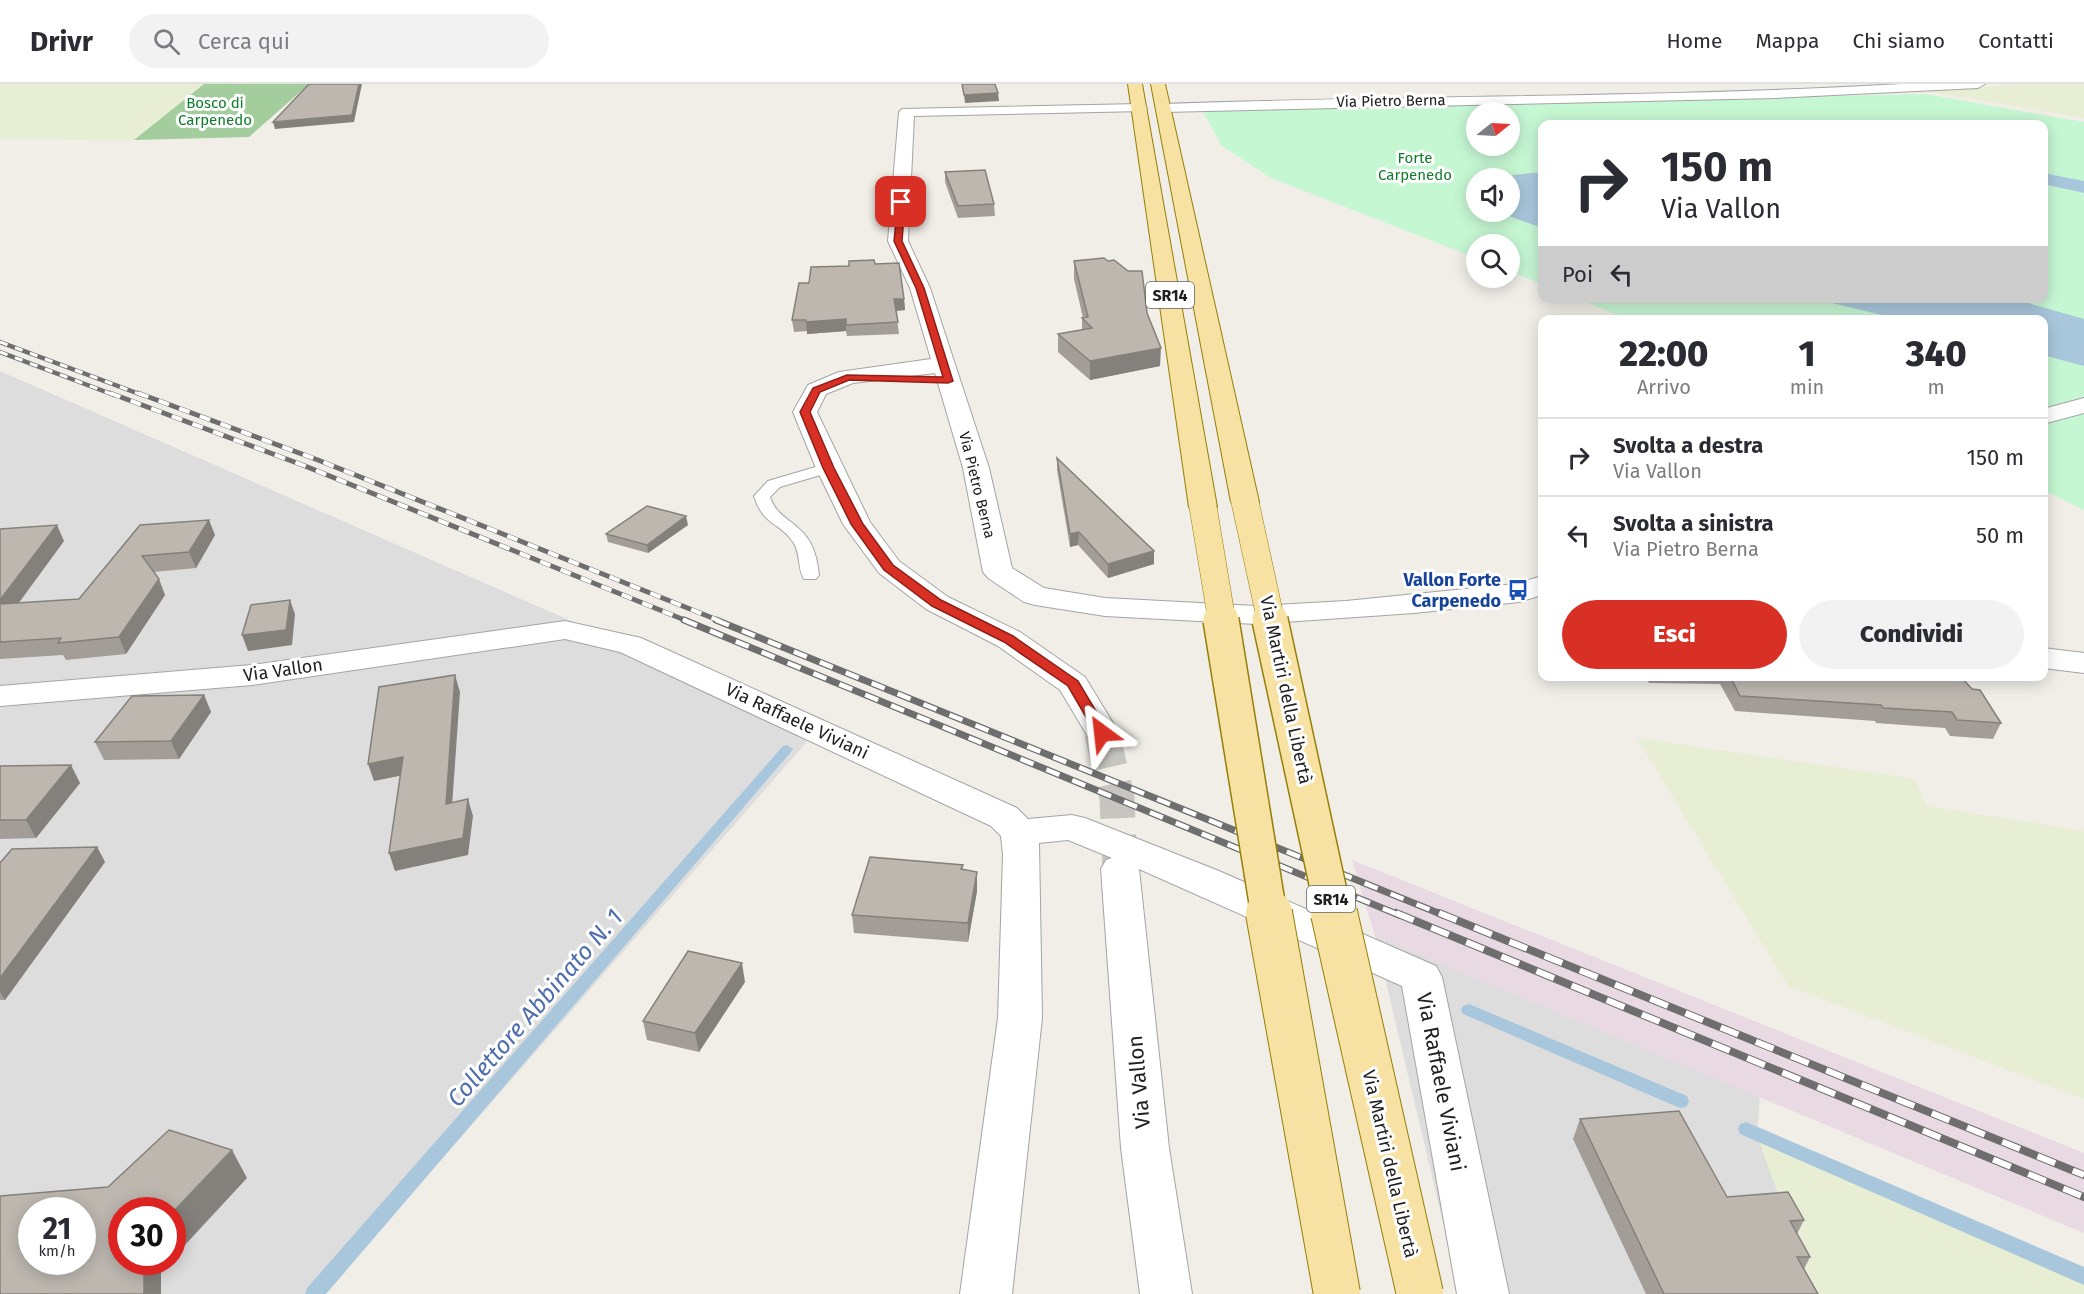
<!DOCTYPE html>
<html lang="it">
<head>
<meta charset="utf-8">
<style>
	:root { --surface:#fff; --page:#f2f2f3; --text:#2b2b33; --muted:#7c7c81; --line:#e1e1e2; --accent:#d93025 }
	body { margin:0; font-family:"Fira Sans",sans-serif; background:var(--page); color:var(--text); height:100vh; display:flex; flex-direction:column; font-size:22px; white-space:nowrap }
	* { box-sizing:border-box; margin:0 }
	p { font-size:20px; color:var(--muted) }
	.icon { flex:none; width:33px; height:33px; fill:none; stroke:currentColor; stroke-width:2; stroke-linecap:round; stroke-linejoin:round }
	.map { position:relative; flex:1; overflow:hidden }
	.details { position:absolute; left:1538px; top:231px; width:510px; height:366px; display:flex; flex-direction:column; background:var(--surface); border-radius:12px; box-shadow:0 3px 15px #0003 }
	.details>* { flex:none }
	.banner { position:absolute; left:1538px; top:36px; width:510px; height:183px; border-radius:12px; box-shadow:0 3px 15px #0003; background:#fff; color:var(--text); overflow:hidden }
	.needle { width:39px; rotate:72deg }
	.fabs { position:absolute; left:1466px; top:18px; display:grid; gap:12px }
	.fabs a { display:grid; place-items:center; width:54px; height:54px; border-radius:50%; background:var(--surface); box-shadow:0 3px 15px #0003; font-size:30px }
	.speed { position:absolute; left:18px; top:1113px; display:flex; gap:12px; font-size:30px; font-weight:700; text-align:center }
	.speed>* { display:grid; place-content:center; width:78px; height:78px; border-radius:50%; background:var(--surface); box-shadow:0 3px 15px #0003; line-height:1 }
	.speed small { font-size:15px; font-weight:400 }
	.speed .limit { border:9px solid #d22; background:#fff; color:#111 }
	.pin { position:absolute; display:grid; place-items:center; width:51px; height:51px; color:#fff; margin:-26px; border-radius:12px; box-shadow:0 3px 9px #0006 }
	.me { position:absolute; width:66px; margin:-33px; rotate:330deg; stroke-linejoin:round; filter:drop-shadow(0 0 4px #0008) }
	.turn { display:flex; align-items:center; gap:21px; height:126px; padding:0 24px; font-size:27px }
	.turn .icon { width:78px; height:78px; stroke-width:2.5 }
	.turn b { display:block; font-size:42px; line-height:51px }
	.then { display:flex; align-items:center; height:57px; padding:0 24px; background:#0003; gap:12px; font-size:22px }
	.eta { display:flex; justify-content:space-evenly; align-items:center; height:102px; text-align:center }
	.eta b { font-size:36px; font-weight:800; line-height:42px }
	.cta { display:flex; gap:12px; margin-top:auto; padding:12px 24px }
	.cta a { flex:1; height:69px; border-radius:36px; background:var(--accent); color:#fff; font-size:24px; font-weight:800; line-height:69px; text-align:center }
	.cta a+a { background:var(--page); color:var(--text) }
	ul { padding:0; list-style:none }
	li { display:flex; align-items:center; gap:18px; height:78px; padding:0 24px; border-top:2px solid var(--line) }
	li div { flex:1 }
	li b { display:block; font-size:22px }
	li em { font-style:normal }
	header { display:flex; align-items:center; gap:36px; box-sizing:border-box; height:84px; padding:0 30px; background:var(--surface); border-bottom:2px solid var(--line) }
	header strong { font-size:28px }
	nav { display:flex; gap:33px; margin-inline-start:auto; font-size:21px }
	.search { width:420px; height:54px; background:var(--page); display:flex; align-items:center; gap:15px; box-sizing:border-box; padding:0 21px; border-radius:33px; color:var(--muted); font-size:22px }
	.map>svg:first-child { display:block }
</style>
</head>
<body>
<header>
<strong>Drivr</strong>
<div class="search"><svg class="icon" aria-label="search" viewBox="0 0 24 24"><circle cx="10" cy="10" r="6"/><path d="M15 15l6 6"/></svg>Cerca qui</div>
<nav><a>Home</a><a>Mappa</a><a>Chi siamo</a><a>Contatti</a></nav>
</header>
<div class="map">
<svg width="2084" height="1210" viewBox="0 0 2084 1210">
	<rect width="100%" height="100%" fill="#f0eee7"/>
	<path fill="#dedddd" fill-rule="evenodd" d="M 0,287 L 818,645 L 324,1210 L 0,1210 ZM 32,1126 L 82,1126 L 82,1178 L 32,1178 ZM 122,1126 L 172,1126 L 172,1178 L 122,1178 Z
		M 1375,852 L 1760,1012 L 1757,1052 L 2084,1200 L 2084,1210 L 1460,1210 Z"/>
	<path fill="#e9d9e3" d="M 1352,776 L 2084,1069 L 2084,1149 L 1375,852 Z"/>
	<path fill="#e7eed3" d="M 0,0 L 204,0 L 134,56 L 0,55 Z
		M 2028,0 L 2084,0 L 2084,34 L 1927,7 Z
		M 1637,654 L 1915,695 L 1927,722 L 2084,747 L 2084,1015 L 1788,902 Z
		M 1757,1051 L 2084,1200 L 2084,1210 L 1810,1210 L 1809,1196 Z"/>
	<path fill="#a3cd9d" d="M 204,0 L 309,0 L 249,53 L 134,56 Z"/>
	<path fill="#c6f7d3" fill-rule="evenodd" d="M 1925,10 L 2084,38 L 2084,426 L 2043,406 L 2043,236 L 1631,236 L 1578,215 L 2043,214 L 2043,40 L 1542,40 L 1542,200 L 1509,187 L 1509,160 L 1476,160 L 1476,174 L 1271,94 L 1222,62 L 1202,26 ZM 1476,28 L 1509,28 L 1509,62 L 1476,62 ZM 1476,94 L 1509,94 L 1509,128 L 1476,128 Z"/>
	<path fill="#a9c7dc" d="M 1542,88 L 1542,144 L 1498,128 L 1509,128 L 1509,94 L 1485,94 Z
		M 2043,89 L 2084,97 L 2084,109 L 2043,100 Z
		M 1815,215 L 2014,215 L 2084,235 L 2084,282 L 2043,271 L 2043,236 L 1899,235 Z"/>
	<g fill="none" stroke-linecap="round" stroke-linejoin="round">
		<path fill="#a9c7dc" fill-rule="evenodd" d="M 787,661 L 793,665 L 791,668 L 326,1210 L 305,1210 L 307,1204 L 783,662 Z
			M 1469,920 L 1687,1012 L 1689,1017 L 1687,1022 L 1681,1024 L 1675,1022 L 1463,930 L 1461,926 L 1463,922 Z
			M 1746,1038 L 2084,1183 L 2084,1201 L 1740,1050 L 1738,1045 L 1740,1040 Z"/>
		<path stroke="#c6c5bf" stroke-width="35" stroke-dasharray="35 17" stroke-linecap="butt" d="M 1102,649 L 1117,714 L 1120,785"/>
		<defs>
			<path id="lane" d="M 829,379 L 837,384 L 834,387 L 780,403 L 770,413 C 776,430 786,433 798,444 C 813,456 817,473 819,491 L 816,495 L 804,495 C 797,484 801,469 793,458 C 780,438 763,442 754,412 L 768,397 Z"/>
			<path id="street" d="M 1902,0 L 1985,0 L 1978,4 L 1775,14 L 1164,28 L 1157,24 L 1164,20 C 1410,11 1656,14 1902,0 Z
				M 1140,20 L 1145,21 L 1147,24 L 1145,27 L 914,32 L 908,157 L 930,204 L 989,384 L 1012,484 L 1044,504 L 1105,514 L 1256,522 L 1346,517 L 1515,500 L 1542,492 L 1542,511 L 1519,518 L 1414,529 L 1256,540 L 1105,532 L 1035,521 L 1024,518 L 988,494 L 983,488 L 963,384 L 935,289 L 853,299 L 826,310 L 817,328 L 870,438 L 899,477 L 948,513 L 1020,548 L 1085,593 L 1119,649 L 1114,656 L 1102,660 L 1090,656 L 1060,606 L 998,562 L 926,525 L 879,489 L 843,440 L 816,384 L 793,328 L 808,301 L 839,288 L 931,275 L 910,204 L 888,157 L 899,28 L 902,25 Z
				M 2084,314 L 2084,329 L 2043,340 L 2043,325 Z
				M 565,537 L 641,554 L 1017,724 L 1028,735 L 1072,731 L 1085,734 L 1219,787 L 1436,882 L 1442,893 L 1509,1210 L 1457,1210 L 1402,902 L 1139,785 L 1169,1064 L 1192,1210 L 1140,1210 L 1121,1064 L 1101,785 L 1106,776 L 1112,774 L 1068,756 L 1039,759 L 1042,934 L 1012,1210 L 960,1210 L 998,934 L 1003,771 L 1001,752 L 991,742 L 620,568 L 565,555 L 252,601 L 0,622 L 0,602 L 252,581 Z
				M 2043,564 L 2084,569 L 2084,589 L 2043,584 Z"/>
			<path id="primary" d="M 1128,0 L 1142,0 L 1217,423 L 1213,429 L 1203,431 L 1193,429 L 1189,423 Z
				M 1151,0 L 1165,0 L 1259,418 L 1255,424 L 1245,426 L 1235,424 L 1231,418 Z"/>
		</defs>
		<use href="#lane" stroke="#a4a4a4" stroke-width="2"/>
		<use href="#street" stroke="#a4a4a4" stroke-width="2"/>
		<use href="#primary" stroke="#957f06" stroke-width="2"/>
		<use href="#lane" fill="#fff" fill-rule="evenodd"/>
		<use href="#street" fill="#fff" fill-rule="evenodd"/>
		<use href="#primary" fill="#f8e2a3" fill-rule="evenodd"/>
		<defs>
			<path id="rail-far3" d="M 0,258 L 142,311
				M 0,268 L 114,311"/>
			<path id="rail-far2" d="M 110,309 L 305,382 L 687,537
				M 138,309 L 318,376 L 720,537"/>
			<path id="rail-far1" d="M 684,536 L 1399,831
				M 716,536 L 1443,831"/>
			<path id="rail" d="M 1396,829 L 2084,1113
				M 1439,829 L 2084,1091"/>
		</defs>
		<use href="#rail-far3" stroke="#6e6e6e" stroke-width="4.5"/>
		<use href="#rail-far2" stroke="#6e6e6e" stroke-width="5"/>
		<use href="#rail-far1" stroke="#6e6e6e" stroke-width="7"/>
		<use href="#rail" stroke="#6e6e6e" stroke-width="8"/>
		<use href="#rail-far3" stroke="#fff" stroke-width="3" stroke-dasharray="8" stroke-linecap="butt"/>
		<use href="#rail-far2" stroke="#fff" stroke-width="4" stroke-dasharray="11" stroke-linecap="butt"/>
		<use href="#rail-far1" stroke="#fff" stroke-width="4.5" stroke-dasharray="14" stroke-linecap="butt"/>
		<use href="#rail" stroke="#fff" stroke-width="6" stroke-dasharray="19" stroke-linecap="butt"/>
		<defs>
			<path id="primary-bridge-far2" d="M 1245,418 L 1271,537
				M 1203,423 L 1222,537"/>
			<path id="primary-bridge-far1" d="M 1221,536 L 1269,831
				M 1270,536 L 1334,831"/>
			<path id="primary-bridge" d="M 1269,829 L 1337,1210
				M 1334,829 L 1420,1210"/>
		</defs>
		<use href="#primary-bridge-far2" stroke="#957f06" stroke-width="28" stroke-linecap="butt"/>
		<use href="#primary-bridge-far1" stroke="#957f06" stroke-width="38" stroke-linecap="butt"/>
		<use href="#primary-bridge" stroke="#957f06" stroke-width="48" stroke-linecap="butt"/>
		<use href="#primary-bridge-far2" stroke="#f8e2a3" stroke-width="27"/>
		<use href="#primary-bridge-far1" stroke="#f8e2a3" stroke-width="35"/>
		<use href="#primary-bridge" stroke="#f8e2a3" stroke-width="46"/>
	</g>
	<path fill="#a39d97" d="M 945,88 L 994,120 L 995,132 L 958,134 L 945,98 Z
		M 1074,177 L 1147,229 L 1160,282 L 1090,296 L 1058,268 L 1058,250 L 1082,246 L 1082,234 L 1083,234 L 1074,195 Z
		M 875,180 L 904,215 L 905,226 L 896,227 L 899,250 L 847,252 L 846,247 L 807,250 L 807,247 L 794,248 L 792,236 L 849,182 Z
		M 1057,374 L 1154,480 L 1108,494 L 1078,461 L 1070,463 L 1057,386 Z
		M 140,441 L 215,451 L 196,484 L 154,488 L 165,511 L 126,570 L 66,576 L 63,571 L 0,575 L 0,445 L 64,457 L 19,519 L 79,515 Z
		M 688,441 L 648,469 L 608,458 L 606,450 Z
		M 1645,592 L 1960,592 L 2001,639 L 1993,655 L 1950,652 L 1945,644 L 1876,639 L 1875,637 L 1735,627 L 1720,600 L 1649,599 Z
		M 204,611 L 211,628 L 179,675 L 104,676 L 95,658 Z
		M 0,682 L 80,699 L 36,754 L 0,755 Z
		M 97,763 L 105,778 L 5,916 L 0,916 L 0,779 Z
		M 963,781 L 963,785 L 977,788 L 977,807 L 968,858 L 854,849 L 852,831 Z
		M 745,898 L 699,968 L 647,956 L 643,937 Z
		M 1580,1035 L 1727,1113 L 1804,1136 L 1797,1150 L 1810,1173 L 1804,1185 L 1818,1210 L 1646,1210 L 1573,1055 Z"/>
	<path fill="#84807b" d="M 359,0 L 362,0 L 354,38 L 275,45 L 273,38 Z
		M 998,9 L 999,17 L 965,19 L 964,11 Z
		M 894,215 L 904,215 L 905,226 L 894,227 Z
		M 846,235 L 846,247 L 807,250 L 806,238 Z
		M 1161,264 L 1160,282 L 1090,296 L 1090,277 Z
		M 686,432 L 688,441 L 648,469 L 647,461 Z
		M 209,436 L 215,451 L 196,484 L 189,468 Z
		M 57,441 L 64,457 L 5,537 L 0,526 L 0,516 Z
		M 1079,448 L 1078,461 L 1070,463 L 1070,450 Z
		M 1154,467 L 1154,480 L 1108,494 L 1108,480 Z
		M 159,495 L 165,511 L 126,570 L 119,553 Z
		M 290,516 L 295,530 L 292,561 L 248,567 L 242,551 Z
		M 455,591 L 460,608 L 451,737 L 446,720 Z
		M 204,611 L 211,628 L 179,675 L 171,657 Z
		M 403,673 L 409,690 L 374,697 L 368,680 Z
		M 71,681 L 80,699 L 36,754 L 26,736 Z
		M 468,715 L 473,732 L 468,771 L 395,787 L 389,769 Z
		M 97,763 L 105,778 L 5,916 L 0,908 L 0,894 Z
		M 977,788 L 977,807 L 968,858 L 968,839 Z
		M 742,879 L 745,898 L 699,968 L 695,949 Z
		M 232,1066 L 247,1094 L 172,1175 L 172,1129 Z
		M 144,1178 L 171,1178 L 161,1189 L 161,1210 L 144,1210 Z"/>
	<path fill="#bdb7b0" stroke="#84807b" stroke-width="1.5" fill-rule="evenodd" d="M 309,0 L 359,0 L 352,31 L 273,38 Z
		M 962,0 L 995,0 L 998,9 L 964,11 Z
		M 985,86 L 994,120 L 958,122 L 945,88 Z
		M 1104,174 L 1108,177 L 1114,176 L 1128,187 L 1142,187 L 1147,229 L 1161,264 L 1090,277 L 1058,250 L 1092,244 L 1082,234 L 1088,233 L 1074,177 Z
		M 874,176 L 875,180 L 899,179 L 904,215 L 894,215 L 898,238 L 846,241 L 846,235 L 806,238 L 806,236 L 792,236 L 799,199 L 809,199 L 811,183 L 849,182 L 849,177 Z
		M 1057,374 L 1154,467 L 1108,480 L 1079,448 L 1070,450 Z
		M 647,422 L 686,432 L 647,461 L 606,450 Z
		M 209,436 L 189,468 L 142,472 L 159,495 L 119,553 L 58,559 L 61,554 L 0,558 L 0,520 L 79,515 L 140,441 Z
		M 57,441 L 0,516 L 0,445 Z
		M 290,516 L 286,546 L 242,551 L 251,521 Z
		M 455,591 L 446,720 L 468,715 L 463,754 L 389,769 L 403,673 L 368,680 L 379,603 Z
		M 1730,592 L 1960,592 L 1972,605 L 1980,606 L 2001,639 L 1957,636 L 1952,628 L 1883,624 L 1881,621 L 1740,612 Z
		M 204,611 L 171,657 L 95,658 L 132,612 Z
		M 71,681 L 26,736 L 0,736 L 0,682 Z
		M 97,763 L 0,894 L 0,779 L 12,765 Z
		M 870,773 L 963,781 L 961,785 L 977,788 L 968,839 L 852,831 Z
		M 688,867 L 742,879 L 695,949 L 643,937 Z
		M 1679,1027 L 1727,1113 L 1788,1108 L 1804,1136 L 1790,1137 L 1810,1173 L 1797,1173 L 1818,1210 L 1664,1210 L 1580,1035 Z
		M 169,1046 L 232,1066 L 172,1129 L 172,1126 L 122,1126 L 122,1178 L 144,1178 L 144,1210 L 0,1210 L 0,1112 L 108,1103 ZM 32,1126 L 82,1126 L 82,1178 L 32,1178 Z"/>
	<path fill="#d93025" stroke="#8d1f18" stroke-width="1.5" d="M 901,116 L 905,118 L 902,157 L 924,204 L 953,297 L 948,299 L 849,296 L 820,308 L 810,328 L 834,384 L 863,440 L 893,481 L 941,516 L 1013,552 L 1078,597 L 1109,649 L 1107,652 L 1097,652 L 1068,602 L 1004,558 L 932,522 L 884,486 L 851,440 L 823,384 L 800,328 L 813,304 L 847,291 L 943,293 L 916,204 L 894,157 L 898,118 Z"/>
	<defs>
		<symbol id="bus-bare" viewBox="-9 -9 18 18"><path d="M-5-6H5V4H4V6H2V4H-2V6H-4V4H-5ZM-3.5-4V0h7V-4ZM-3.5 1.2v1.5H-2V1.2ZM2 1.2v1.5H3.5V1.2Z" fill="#1a4fb4" stroke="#fff" stroke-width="2.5" paint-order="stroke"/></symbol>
	</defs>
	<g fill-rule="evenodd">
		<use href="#bus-bare" x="1503" y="491" width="30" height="30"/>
	</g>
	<g text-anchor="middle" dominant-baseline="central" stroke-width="6" stroke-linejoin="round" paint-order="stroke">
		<g font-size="15" fill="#202020" stroke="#fff">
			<text transform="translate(1391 17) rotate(-1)">Via Pietro Berna</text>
			<text transform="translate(977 401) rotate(76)">Via Pietro Berna</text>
		</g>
		<g font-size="15" fill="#107b2c" stroke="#fff">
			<text x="215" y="19">Bosco di<tspan x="215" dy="17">Carpenedo</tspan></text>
			<text x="1415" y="74">Forte<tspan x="1415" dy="17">Carpenedo</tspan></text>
		</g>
		<g fill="#fff" stroke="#636363" stroke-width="1.5">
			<rect x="1146" y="198" width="48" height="26" rx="4.5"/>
			<rect x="1307" y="802" width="48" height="26" rx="4.5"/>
		</g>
		<g font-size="16" font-weight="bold" fill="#202020">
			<text x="1170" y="211">SR14</text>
			<text x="1331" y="815">SR14</text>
		</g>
		<g font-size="18" font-weight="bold" fill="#164399" stroke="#fff" text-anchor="end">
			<text x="1501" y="496">Vallon Forte<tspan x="1501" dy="21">Carpenedo</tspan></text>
		</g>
		<g font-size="18" fill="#202020" stroke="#fff">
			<text transform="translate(283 586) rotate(-8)">Via Vallon</text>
			<text transform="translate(1286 606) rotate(78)">Via Martiri della Libertà</text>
			<text transform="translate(797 637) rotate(25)">Via Raffaele Viviani</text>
			<text transform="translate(1390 1080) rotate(77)">Via Martiri della Libertà</text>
		</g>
		<g font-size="21" fill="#202020" stroke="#fff">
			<text transform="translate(1139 998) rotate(-95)">Via Vallon</text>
			<text transform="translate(1441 998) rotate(79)">Via Raffaele Viviani</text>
		</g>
		<g font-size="24" font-style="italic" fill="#4f6dac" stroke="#fff">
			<text transform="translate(535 924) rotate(-49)">Collettore Abbinato N. 1</text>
		</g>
	</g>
</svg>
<div class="fabs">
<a><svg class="needle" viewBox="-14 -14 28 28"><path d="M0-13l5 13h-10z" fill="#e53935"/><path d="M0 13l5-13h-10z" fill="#7c7c81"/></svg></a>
<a><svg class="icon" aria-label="sound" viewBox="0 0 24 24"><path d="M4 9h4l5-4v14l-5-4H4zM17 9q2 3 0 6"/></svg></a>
<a><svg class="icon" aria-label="search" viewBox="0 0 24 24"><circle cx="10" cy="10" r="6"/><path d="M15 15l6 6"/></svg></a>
</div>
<div class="speed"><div>21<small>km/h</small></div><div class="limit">30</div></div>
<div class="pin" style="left:901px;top:118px;background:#d93025"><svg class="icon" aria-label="arrive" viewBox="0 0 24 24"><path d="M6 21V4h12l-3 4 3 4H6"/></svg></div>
<svg class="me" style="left:1102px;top:649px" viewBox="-20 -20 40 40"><path d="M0-17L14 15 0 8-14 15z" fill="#d93025" stroke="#fff" stroke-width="4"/></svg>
<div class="banner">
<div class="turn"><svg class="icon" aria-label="right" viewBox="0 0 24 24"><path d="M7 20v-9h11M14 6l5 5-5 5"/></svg><div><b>150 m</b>Via Vallon</div></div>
<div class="then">Poi<svg class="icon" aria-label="left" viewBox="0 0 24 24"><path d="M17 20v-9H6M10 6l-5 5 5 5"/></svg></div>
</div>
<section class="details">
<div class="eta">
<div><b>22:00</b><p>Arrivo</p></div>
<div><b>1</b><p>min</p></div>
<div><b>340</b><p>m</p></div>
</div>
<ul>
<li><svg class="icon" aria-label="right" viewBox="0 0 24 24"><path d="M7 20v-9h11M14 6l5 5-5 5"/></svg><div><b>Svolta a destra</b><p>Via Vallon</p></div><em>150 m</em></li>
<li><svg class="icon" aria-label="left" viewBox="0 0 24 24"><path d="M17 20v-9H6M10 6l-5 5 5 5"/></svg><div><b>Svolta a sinistra</b><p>Via Pietro Berna</p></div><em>50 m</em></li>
</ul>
<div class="cta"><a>Esci</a><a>Condividi</a></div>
</section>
</div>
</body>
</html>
